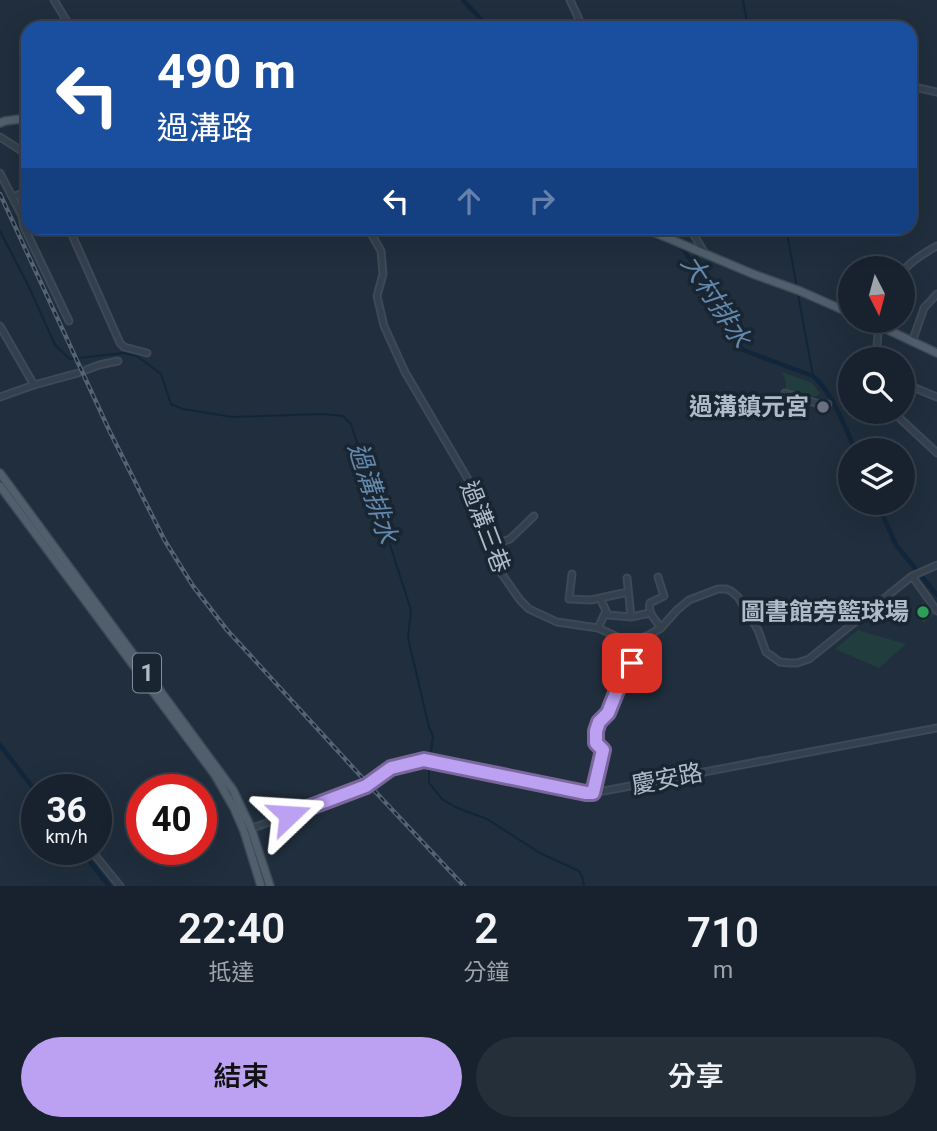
<!DOCTYPE html>
<html lang="zh-TW">
<head>
<meta charset="utf-8">
<style>
	:root { --surface:#18222e; --page:#252f3a; --text:#f1f3f6; --muted:#9fa4aa; --line:#363f4a; --accent:#bca0f2 }
	body { margin:0; font-family:Roboto,"Noto Sans TC",sans-serif; background:var(--page); color:var(--text); height:100vh; display:flex; flex-direction:column; font-size:26px; white-space:nowrap }
	* { box-sizing:border-box; margin:0 }
	p { font-size:23px; color:var(--muted) }
	.icon { flex:none; width:38px; height:38px; fill:none; stroke:currentColor; stroke-width:2; stroke-linecap:round; stroke-linejoin:round }
	.map { position:relative; height:886px; overflow:hidden }
	.sheet { display:flex; flex-direction:column; background:var(--surface); flex:1 }
	.sheet>* { flex:none }
	.top-card { position:absolute; left:21px; top:21px; width:896px; height:214px; border-radius:21px; box-shadow:0 7px 28px #0002,0 0 0 2px var(--line); background:#1a4fa0; color:#fff; overflow:hidden }
	.needle { width:46px; rotate:174deg }
	.controls { position:absolute; left:838px; top:256px; display:grid; gap:14px }
	.controls a { display:grid; place-items:center; width:77px; height:77px; border-radius:50%; background:var(--surface); box-shadow:0 7px 28px #0002,0 0 0 2px var(--line); font-size:35px }
	.speed { position:absolute; left:21px; top:774px; display:flex; gap:14px; font-size:35px; font-weight:700; text-align:center }
	.speed>* { display:grid; place-content:center; width:91px; height:91px; border-radius:50%; background:var(--surface); box-shadow:0 7px 28px #0002,0 0 0 2px var(--line); line-height:1 }
	.speed small { font-size:18px; font-weight:400 }
	.speed .limit { border:10px solid #d22; background:#fff; color:#111 }
	.pin { position:absolute; display:grid; place-items:center; width:60px; height:60px; color:#fff; margin:-30px; border-radius:14px; box-shadow:0 4px 10px #0006 }
	.me { position:absolute; width:77px; margin:-38px; rotate:70deg; stroke-linejoin:round; filter:drop-shadow(0 0 5px #0008) }
	.turn { display:flex; align-items:center; gap:24px; height:147px; padding:0 21px; font-size:32px }
	.turn .icon { width:91px; height:91px; stroke-width:2.5 }
	.turn b { display:block; font-size:49px; line-height:60px }
	.lanes { display:flex; align-items:center; height:66px; padding:0 21px; background:#0003; justify-content:center; gap:35px; direction:ltr }
	.lanes .off { opacity:.35 }
	.eta { display:flex; justify-content:space-evenly; align-items:center; height:119px; text-align:center }
	.eta b { font-size:42px; font-weight:600; line-height:49px }
	.primary-button { display:flex; gap:14px; margin-top:auto; padding:14px 21px }
	.primary-button a { flex:1; height:80px; border-radius:42px; background:var(--accent); color:#111; font-size:28px; font-weight:600; line-height:80px; text-align:center }
	.primary-button a+a { background:var(--page); color:var(--text) }
	.map>svg:first-child { display:block }
</style>
</head>
<body>
<div class="map">
<svg width="937" height="886" viewBox="0 0 937 886">
	<rect width="100%" height="100%" fill="#202e3d"/>
	<path fill="#223d3e" d="M 782,372 L 812,383 L 820,393 L 817,396 L 783,397 C 787,387 787,382 782,372 Z
		M 923,602 L 934,614 L 924,623 L 913,611 Z
		M 858,630 L 906,644 L 879,668 L 835,649 Z"/>
	<g fill="none" stroke-linecap="round" stroke-linejoin="round">
		<path stroke="#12263b" stroke-width="2" d="M 743,0 L 748,28
			M 786,228 L 797,288
			M 0,231 L 29,287 L 55,345 L 70,359 L 124,353 L 137,356 L 161,374 L 171,404 L 183,409 L 233,417 L 323,414 L 343,416 L 351,424 L 411,610 L 408,638 L 429,727 L 433,736 L 429,768 L 429,783 L 442,799 L 455,807 L 487,819 L 540,853 L 579,871 L 582,876 L 584,886
			M 798,294 L 813,376"/>
		<path stroke="#12263b" stroke-width="4.5" d="M 463,0 L 489,28
			M 667,228 L 696,267 L 729,331 L 743,350 L 813,376 C 832,392 845,426 855,450
			M 877,502 L 896,545 L 937,595
			M 0,745 L 37,793
			M 80,849 L 109,886"/>
		<defs>
			<path id="minor" d="M 54,0 L 71,28
				M 570,0 L 583,28
				M 910,86 L 937,92
				M 0,137 L 28,155
				M 0,173 L 22,216 L 24,227 L 69,321
				M 13,197 L 28,191
				M 69,228 L 120,343 L 124,347 L 147,353
				M 368,228 L 381,251 L 383,274 L 377,296 L 384,326 L 405,372 L 479,498 L 497,567 L 520,600 L 529,609 L 557,622 L 598,628 L 620,638 L 635,640 L 649,635 L 661,628 L 677,610 L 689,600 L 718,589 L 726,589 L 731,591 L 738,597 L 758,630 L 766,652 L 780,662 L 789,663 L 797,663 L 809,659 L 912,576 L 937,611
				M 690,228 L 704,252
				M 903,271 C 912,260 924,253 937,246
				M 0,326 L 34,385
				M 912,342 L 924,308 L 937,294
				M 876,359 L 879,320
				M 86,370 L 99,365 L 118,361
				M 903,383 L 937,397
				M 785,393 L 819,404
				M 0,397 L 34,385 L 78,373
				M 826,404 L 828,404
				M 892,411 L 937,453
				M 490,546 L 510,539 L 534,516
				M 572,574 L 569,599 L 591,600 L 628,592
				M 912,576 L 937,565
				M 658,577 L 664,596 L 650,603 C 647,613 656,620 661,628
				M 627,578 L 631,617
				M 600,598 L 608,615 L 631,617 L 650,613
				M 598,628 L 606,611
				M 593,793 L 603,750 L 596,743 L 596,731 L 599,722 L 608,713 L 618,688 L 621,675 L 630,672 L 635,640
				M 244,831 L 347,794 L 372,782 L 391,768 L 424,760 L 586,793 L 593,793 L 937,728
				M 90,849 L 120,886"/>
			<path id="major" d="M 0,123 L 5,121 L 28,118
				M 644,228 L 753,274 L 800,291 L 850,313
				M 867,320 L 937,353
				M 0,473 L 233,790 L 251,828 L 270,886
				M 0,486 L 215,775 L 234,808 L 244,831 L 261,886"/>
		</defs>
		<use href="#minor" stroke="#3d4956" stroke-width="9"/>
		<use href="#major" stroke="#3d4956" stroke-width="10"/>
		<use href="#minor" stroke="#34404d" stroke-width="5"/>
		<use href="#major" stroke="#515f6d" stroke-width="7"/>
		<defs>
			<path id="rail" d="M 0,194 L 110,432 L 165,541 L 193,586 L 227,630 L 368,784 L 464,886"/>
		</defs>
		<use href="#rail" stroke="#556474" stroke-width="4.5"/>
		<use href="#rail" stroke="#192531" stroke-width="2" stroke-dasharray="5" stroke-linecap="butt"/>
	</g>
	<g fill="none" stroke-linecap="round" stroke-linejoin="round">
		<defs>
			<path id="route" d="M 289,815 L 366,786 L 391,768 L 424,760 L 586,793 L 593,793 L 603,750 L 596,743 L 596,731 L 599,722 L 608,713 L 618,688 L 621,675 L 631,671 L 632,663"/>
		</defs>
		<use href="#route" stroke="#7a689d" stroke-width="18"/>
		<use href="#route" stroke="#bca0f2" stroke-width="12"/>
	</g>
	<circle fill="#6b7280" stroke="#192531" stroke-width="2.5" cx="823" cy="407" r="7"/>
	<circle fill="#2e9e5b" stroke="#192531" stroke-width="2.5" cx="923" cy="612" r="7"/>
	<g text-anchor="middle" dominant-baseline="central" stroke-width="7" stroke-linejoin="round" paint-order="stroke">
		<rect fill="#192531" stroke="#828e9b" stroke-width="2" x="133" y="653.5" width="28" height="39" rx="5"/>
		<g font-size="23" font-weight="bold" fill="#afbbc9">
			<text x="147" y="673">1</text>
		</g>
		<g font-size="24" font-weight="bold" fill="#afbbc9" stroke="#192531" text-anchor="end">
			<text x="809" y="407">過溝鎮元宮</text>
			<text x="909" y="612">圖書館旁籃球場</text>
		</g>
		<g font-size="24" fill="#afbbc9" stroke="#192531">
			<text transform="translate(485 527) rotate(69)">過溝三巷</text>
			<text transform="translate(667 779) rotate(-11)">慶安路</text>
		</g>
		<g font-size="26" font-style="italic" fill="#6488ac" stroke="#192531">
			<text transform="translate(716 301) rotate(57)">大村排水</text>
			<text transform="translate(373 493) rotate(72)">過溝排水</text>
		</g>
	</g>
</svg>
<div class="controls">
<a><svg class="needle" viewBox="-14 -14 28 28"><path d="M0-13l5 13h-10z" fill="#e53935"/><path d="M0 13l5-13h-10z" fill="#9fa4aa"/></svg></a>
<a><svg class="icon" aria-label="search" viewBox="0 0 24 24"><circle cx="10" cy="10" r="6"/><path d="M15 15l6 6"/></svg></a>
<a><svg class="icon" aria-label="layers" viewBox="0 0 24 24"><path d="M12 4l9 5-9 5-9-5zM3 14l9 5 9-5"/></svg></a>
</div>
<div class="speed"><div>36<small>km/h</small></div><div class="limit">40</div></div>
<div class="pin" style="left:632px;top:663px;background:#d93025"><svg class="icon" aria-label="arrive" viewBox="0 0 24 24"><path d="M6 21V4h12l-3 4 3 4H6"/></svg></div>
<svg class="me" style="left:289px;top:815px" viewBox="-20 -20 40 40"><path d="M0-17L14 15 0 8-14 15z" fill="#bca0f2" stroke="#fff" stroke-width="4"/></svg>
<div class="top-card">
<div class="turn"><svg class="icon" aria-label="left" viewBox="0 0 24 24"><path d="M17 20v-9H6M10 6l-5 5 5 5"/></svg><div><b>490 m</b>過溝路</div></div>
<div class="lanes"><svg class="icon" aria-label="left" viewBox="0 0 24 24"><path d="M17 20v-9H6M10 6l-5 5 5 5"/></svg><svg class="icon off" aria-label="ahead" viewBox="0 0 24 24"><path d="M12 20V5M6 11l6-6 6 6"/></svg><svg class="icon off" aria-label="right" viewBox="0 0 24 24"><path d="M7 20v-9h11M14 6l5 5-5 5"/></svg></div>
</div>
</div>
<section class="sheet">
<div class="eta">
<div><b>22:40</b><p>抵達</p></div>
<div><b>2</b><p>分鐘</p></div>
<div><b>710</b><p>m</p></div>
</div>
<div class="primary-button"><a>結束</a><a>分享</a></div>
</section>
</body>
</html>
